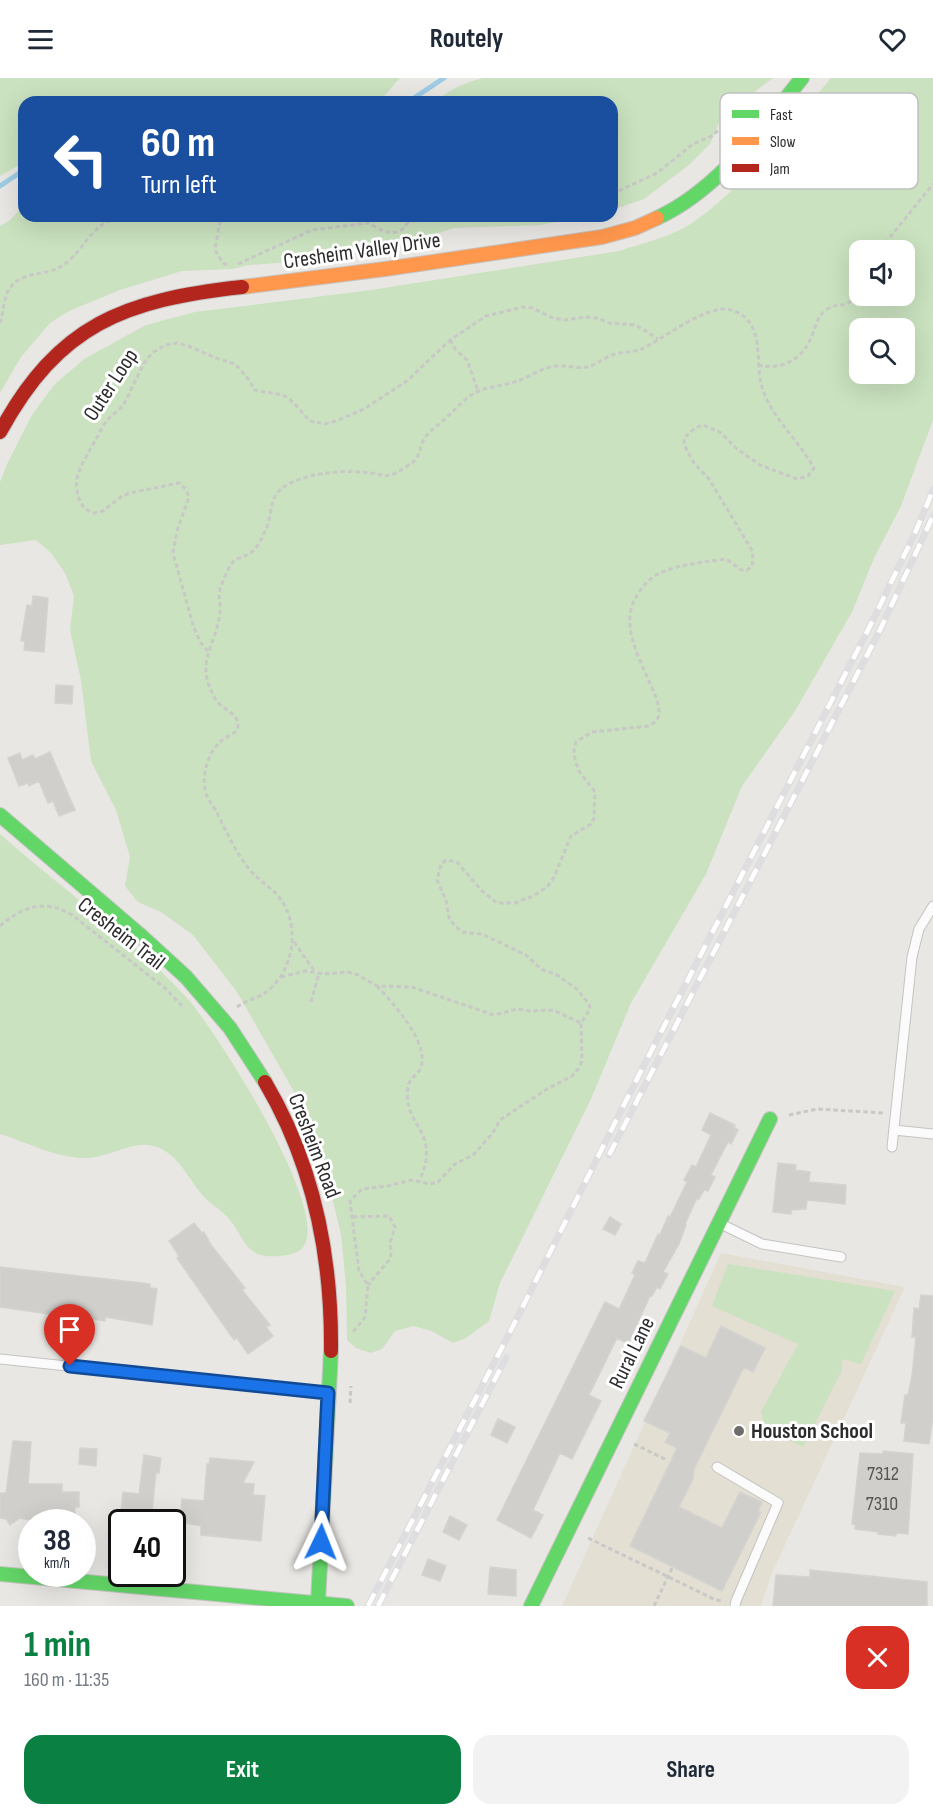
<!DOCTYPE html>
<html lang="en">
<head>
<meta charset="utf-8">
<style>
	:root { --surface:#fff; --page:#f2f2f3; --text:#1f2937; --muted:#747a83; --accent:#0b8043 }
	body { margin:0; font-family:"Sofia Sans Condensed",sans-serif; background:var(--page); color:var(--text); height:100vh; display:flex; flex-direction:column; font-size:22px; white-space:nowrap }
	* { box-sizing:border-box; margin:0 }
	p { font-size:20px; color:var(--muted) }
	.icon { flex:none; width:33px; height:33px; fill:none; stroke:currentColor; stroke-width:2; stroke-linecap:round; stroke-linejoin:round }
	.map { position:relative; height:1528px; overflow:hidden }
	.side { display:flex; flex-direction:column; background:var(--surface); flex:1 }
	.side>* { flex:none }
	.guide { position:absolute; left:18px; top:18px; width:600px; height:126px; border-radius:18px; box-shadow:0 6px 24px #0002; background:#1a4fa0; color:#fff; overflow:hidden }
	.controls { position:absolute; left:849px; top:162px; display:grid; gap:12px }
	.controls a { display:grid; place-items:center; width:66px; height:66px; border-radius:12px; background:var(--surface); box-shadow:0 6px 24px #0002; font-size:30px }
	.speed { position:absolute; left:18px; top:1431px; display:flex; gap:12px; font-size:30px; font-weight:700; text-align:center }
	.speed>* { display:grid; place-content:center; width:78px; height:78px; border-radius:50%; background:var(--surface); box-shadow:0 6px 24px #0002; line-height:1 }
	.speed small { font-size:15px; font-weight:400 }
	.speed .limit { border:3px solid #111; border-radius:9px; background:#fff; color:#111 }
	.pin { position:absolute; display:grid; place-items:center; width:51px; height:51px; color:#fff; margin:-62px -26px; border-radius:50% 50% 50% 0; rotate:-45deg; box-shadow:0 0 6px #0007 }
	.pin .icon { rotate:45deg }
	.me { position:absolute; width:66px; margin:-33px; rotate:2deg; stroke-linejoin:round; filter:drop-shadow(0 0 4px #0008) }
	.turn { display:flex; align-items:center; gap:21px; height:126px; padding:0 24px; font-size:27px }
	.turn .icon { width:78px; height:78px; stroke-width:2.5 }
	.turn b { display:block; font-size:42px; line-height:51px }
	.round { display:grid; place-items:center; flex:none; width:63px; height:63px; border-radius:18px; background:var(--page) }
	.headline { display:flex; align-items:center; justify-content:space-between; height:102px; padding:0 24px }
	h1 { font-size:36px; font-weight:700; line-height:45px; color:var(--accent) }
	.primary-button { display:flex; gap:12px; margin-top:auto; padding:12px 24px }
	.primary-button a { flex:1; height:69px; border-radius:18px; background:var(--accent); color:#fff; font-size:24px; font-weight:700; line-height:69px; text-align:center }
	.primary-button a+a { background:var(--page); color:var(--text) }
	header { display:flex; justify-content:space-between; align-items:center; height:78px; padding:0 24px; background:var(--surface); font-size:27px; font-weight:700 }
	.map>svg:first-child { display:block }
</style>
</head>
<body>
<header><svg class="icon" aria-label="menu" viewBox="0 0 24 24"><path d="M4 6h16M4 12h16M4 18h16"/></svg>Routely<svg class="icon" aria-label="heart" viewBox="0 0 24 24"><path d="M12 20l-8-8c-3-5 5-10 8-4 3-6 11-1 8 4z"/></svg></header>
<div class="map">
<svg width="933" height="1528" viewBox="0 0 933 1528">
	<rect width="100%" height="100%" fill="#e9e7e3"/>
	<path fill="#e3dfd2" d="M 721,1175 L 905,1209 L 771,1497 L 761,1528 L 562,1528 Z"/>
	<path fill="#cae2bf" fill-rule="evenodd" d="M 0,0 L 400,0 L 379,24 L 253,24 L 230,20 L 217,24 L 203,20 L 189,24 L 24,24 L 24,84 L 0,98 Z
		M 483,0 L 773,0 L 731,31 L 721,41 L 710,66 L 689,87 L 644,121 L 612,132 L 612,24 L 435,24 C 450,11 464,5 483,0 Z
		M 831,0 L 933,0 L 933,342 L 901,428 L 874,480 L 852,534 L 795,633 L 742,708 L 706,796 L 631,925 L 591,1021 L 500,1205 L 489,1243 L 466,1260 L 453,1265 L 431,1253 L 414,1248 L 395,1253 L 382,1271 L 371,1275 L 356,1270 L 347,1262 L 346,1208 L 341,1156 L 321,1075 L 300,1024 L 237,914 L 193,857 L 161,834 L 138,824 L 125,808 L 130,779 L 116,732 L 91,683 L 81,602 L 70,552 L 74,518 L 65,495 L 51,475 L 36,462 L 0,467 L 0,404 L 8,384 L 32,337 L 54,307 L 84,281 L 146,247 L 195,234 L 371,212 L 619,173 C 643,165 671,159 692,145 C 747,107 788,50 831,0 ZM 904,172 L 904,218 L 860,218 L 860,172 ZM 860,250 L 904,250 L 904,296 L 860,296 Z
		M 24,127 L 24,138 L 586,138 L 541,147 L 453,150 L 425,160 L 357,170 L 304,183 L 249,187 L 232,191 L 182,193 L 120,212 L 69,233 L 50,245 L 21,279 L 0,315 L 0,148 L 10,142 Z
		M 0,756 C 62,811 131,859 187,920 C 216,953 329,1129 304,1168 C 298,1178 276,1179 266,1178 C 244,1175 242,1156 230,1142 C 223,1133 213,1128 206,1121 C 192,1107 183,1084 165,1073 C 138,1055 111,1082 82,1080 C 54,1079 26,1064 0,1056 Z
		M 728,1186 L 895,1213 L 861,1286 L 842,1281 L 842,1292 L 803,1369 L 765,1350 L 761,1334 L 798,1266 L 712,1228 Z"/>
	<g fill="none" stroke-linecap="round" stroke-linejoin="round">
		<path stroke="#9dcce4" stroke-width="5" d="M 408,24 L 444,0
			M 0,108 L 24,92"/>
	</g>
	<path fill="#d1cfcc" stroke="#d4d3cf" stroke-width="1.5" d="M 33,518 L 48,520 L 44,574 L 24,572 L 25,563 L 21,563 L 27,527 L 32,528 Z
		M 56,607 L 73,608 L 72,626 L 55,625 Z
		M 50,674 L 75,732 L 59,738 L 53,723 L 48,725 L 39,703 L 29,708 L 28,705 L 19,708 L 8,680 L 20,675 L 22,682 L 33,677 L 35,681 Z
		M 710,1035 L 735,1047 L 734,1049 L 738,1052 L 731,1066 L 728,1064 L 711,1097 L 715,1099 L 708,1113 L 704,1112 L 699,1121 L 697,1120 L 685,1146 L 686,1147 L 679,1166 L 663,1194 L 668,1196 L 660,1211 L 657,1209 L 652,1218 L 650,1218 L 628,1266 L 617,1260 L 589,1317 L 601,1323 L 572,1381 L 560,1375 L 533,1432 L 543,1437 L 531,1460 L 497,1442 L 605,1224 L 619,1231 L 635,1197 L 632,1195 L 638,1183 L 645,1185 L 658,1156 L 660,1157 L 668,1138 L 670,1139 L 687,1104 L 684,1102 L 692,1087 L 696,1089 L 711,1057 L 702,1052 Z
		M 778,1085 L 796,1087 L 795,1092 L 810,1094 L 809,1104 L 846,1107 L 845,1126 L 807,1122 L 806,1131 L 791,1132 L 791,1136 L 773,1134 Z
		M 610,1139 L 621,1146 L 615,1157 L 603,1151 Z
		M 194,1145 L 202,1155 L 204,1154 L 211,1167 L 245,1210 L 242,1212 L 270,1247 L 266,1249 L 273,1258 L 248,1276 L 237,1260 L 234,1262 L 177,1180 L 179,1178 L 169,1163 Z
		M 0,1189 L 150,1206 L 150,1210 L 157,1211 L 152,1247 L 105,1239 L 105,1243 L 55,1234 L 55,1237 L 0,1229 Z
		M 921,1217 L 933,1218 L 933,1339 L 929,1366 L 904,1363 L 906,1345 L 901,1345 L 905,1317 L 908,1317 L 912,1298 L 916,1259 L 912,1259 L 914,1230 L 919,1231 Z
		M 721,1248 L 765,1270 L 753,1294 L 744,1289 L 694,1391 L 693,1401 L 679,1429 L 722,1450 L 740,1414 L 762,1424 L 758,1433 L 761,1434 L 722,1513 L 630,1468 L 677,1370 L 665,1364 L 670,1355 L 644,1343 L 681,1268 L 706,1280 Z
		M 498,1341 L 515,1349 L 507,1365 L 491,1357 Z
		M 13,1363 L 31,1364 L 28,1406 L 62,1406 L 62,1414 L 79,1414 L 79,1429 L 75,1429 L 75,1439 L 57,1439 L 57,1444 L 39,1444 L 20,1440 L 10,1447 L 6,1441 L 0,1440 L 0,1415 L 6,1415 Z
		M 80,1370 L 97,1371 L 96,1388 L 79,1386 Z
		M 883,1373 L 913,1376 L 908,1456 L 896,1455 L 896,1458 L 878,1456 L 878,1454 L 855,1451 L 856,1447 L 852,1446 L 860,1375 L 883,1376 Z
		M 144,1377 L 161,1380 L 159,1395 L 156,1394 L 151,1444 L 120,1444 L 123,1414 L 139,1416 Z
		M 210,1380 L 254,1384 L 243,1405 L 254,1406 L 253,1417 L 265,1418 L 261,1463 L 201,1457 L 201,1448 L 180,1444 L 182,1421 L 204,1423 L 207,1386 L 209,1386 Z
		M 450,1438 L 467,1447 L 459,1462 L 443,1454 Z
		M 428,1481 L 446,1488 L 440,1503 L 422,1497 Z
		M 490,1489 L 516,1492 L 516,1518 L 488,1516 Z
		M 810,1492 L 927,1504 L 927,1528 L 773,1528 L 776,1497 L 810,1499 Z"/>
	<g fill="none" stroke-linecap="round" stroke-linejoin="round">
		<defs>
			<path id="lane" d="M 894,1052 L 933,1056
				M 892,1069 L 912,879 L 919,851 L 933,828
				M 721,1146 L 762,1166 L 841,1179
				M 0,1281 L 326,1315
				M 717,1389 L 778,1425 L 736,1523 L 735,1528"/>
			<path id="fast" d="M 657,140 C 718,112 761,51 802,0
				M 0,737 L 139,856 L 186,899 L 230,950 L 265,1004
				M 0,1496 L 347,1528
				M 318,1525 L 331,1273
				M 531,1528 L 770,1041"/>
			<path id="slow" d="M 242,209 L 385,191 L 602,159 L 635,150 L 657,140"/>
			<path id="jam" d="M 0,354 C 59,246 124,222 242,209
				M 265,1004 C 314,1087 332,1177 331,1273"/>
		</defs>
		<use href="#lane" stroke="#c4c3c2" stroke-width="11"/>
		<use href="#fast" stroke="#c4c3c2" stroke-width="16"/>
		<use href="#slow" stroke="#c4c3c2" stroke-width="16"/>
		<use href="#jam" stroke="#c4c3c2" stroke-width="16"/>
		<path stroke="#c8c8c7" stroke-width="3" stroke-dasharray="4.5 3" stroke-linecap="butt" d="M 612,116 L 657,95 L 693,66 L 712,58 L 723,48 L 745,22 L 760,18
			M 214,138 L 220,143 L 215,172 L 223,185 L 228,187
			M 882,172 L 891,158 L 933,106
			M 238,186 L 312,152 L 369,145 C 378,151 393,160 404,150 C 406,147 408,144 411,143 L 435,142 L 448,138
			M 0,245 C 4,234 3,219 10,210 C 20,195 41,197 56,191 C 78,181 84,160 103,146 C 109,142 117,142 124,138
			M 450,262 L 456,272 L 467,282 L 478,313
			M 758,287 C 781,292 801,283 811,260 C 815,251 817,238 826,232 C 842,221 845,236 860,211
			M 208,573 L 200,564 L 193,547 L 173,475 L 177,453 L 189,419 L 186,411 L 179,405 L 130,415 L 121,419 L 103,433 L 93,435 L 84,430 L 78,419 L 76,403 L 81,388 L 106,343 L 123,328 L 144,285 L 152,275 L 165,267 L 178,265 L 188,268 L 216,280 L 235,286 L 250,303 L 254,312 L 283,317 L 293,324 L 310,343 L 325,346 L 339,342 L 364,331 L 407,303 L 450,262 L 486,238 L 523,229 L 532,230 L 553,240 L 565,242 L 585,239 L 598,240 L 609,245 L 636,247 L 658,261
			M 0,848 C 23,828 45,821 72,837 L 165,910 L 182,928
			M 294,864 L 315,894
			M 281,899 L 305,893 L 323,896 L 348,894 L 358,897 L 377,908 L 412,909 L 494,937 L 517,931 L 530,933 L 553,932 L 581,945
			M 377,908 C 392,924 432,967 420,991 C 418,996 413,998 411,1002 C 406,1008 407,1021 409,1029 C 411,1037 415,1043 419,1050 C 430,1068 428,1084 419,1103
			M 311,924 L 319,895
			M 237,929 C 248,921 261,920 271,910 C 295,887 300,846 279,819 C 271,809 259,803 250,792 C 236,775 227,755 217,735 C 214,730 210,724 207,718 C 200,701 207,675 221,663 C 225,659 234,656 237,652 C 238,650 238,648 238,646 C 237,635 222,631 216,622 C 193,584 216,570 220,534 C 221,525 217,517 221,508 C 224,501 228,490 233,484 C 238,479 245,479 250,475 C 257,471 262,460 265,453 C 273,439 268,422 281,411 C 301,395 345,391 370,395 C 376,395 384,399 390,397 C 397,396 407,388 413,384 C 421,378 419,369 424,361 C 430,352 440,346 448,338 C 456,331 463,322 473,316 C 484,309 498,309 511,305 C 524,302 534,294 547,290 C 561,285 573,291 586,289 C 595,288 602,281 610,278 C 620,273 632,275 642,271 C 663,261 708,225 731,232 C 768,243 753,285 763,312 C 773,341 799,363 814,390 L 808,398 L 797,401 L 760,387 L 737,371 L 720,354 L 703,347 L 695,350 L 684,360 L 684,367 L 694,385 L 709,401 L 753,474 L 752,488 L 747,492 L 741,492 L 729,483 L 724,481 C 700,485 678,486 656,497 C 647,503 640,511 635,521 C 612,562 673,624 656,643 C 654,645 651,646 648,648 L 592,654 L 576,664 L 574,672 L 575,682 L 579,693 L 595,714 L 594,740 L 591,746 L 571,758 L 554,799 L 547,809 L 533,818 L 515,825 L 497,825 L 482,813 L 457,784 L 446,782 L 441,786 L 437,802 L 446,822 L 449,840 L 455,848 L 462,854 L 482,856 L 526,877 L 541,891 L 557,897 L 578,912 L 589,926 L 590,931 L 581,945 L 582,983 L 578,991 L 572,998 L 547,1011 L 500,1042 L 492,1056 L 473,1077 L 455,1086 L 438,1104 L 430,1106 L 411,1102 L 388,1108 L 362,1111 L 350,1123 L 359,1193 L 368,1207 L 365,1239 L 353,1254
			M 789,1037 L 817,1031 L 884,1035
			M 353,1139 L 389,1138 L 395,1149 L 390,1165 L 391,1175 L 390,1181 L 368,1207
			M 350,1325 L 351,1308
			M 634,1366 L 667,1382
			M 588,1460 L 716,1522 L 723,1523
			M 654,1528 L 672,1490"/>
		<use href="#lane" stroke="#fcfbfb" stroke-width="9"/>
		<use href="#fast" stroke="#63d668" stroke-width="14"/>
		<use href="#slow" stroke="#ff974d" stroke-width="14"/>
		<use href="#jam" stroke="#b3261e" stroke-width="14"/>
		<defs>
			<path id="rail" d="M 609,1077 L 880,552 L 933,438
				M 368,1528 L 510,1254 L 642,991 L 870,548 L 915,455 L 933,412
				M 378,1528 L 506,1280"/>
		</defs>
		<use href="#rail" stroke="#dedee0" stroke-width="7"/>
		<use href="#rail" stroke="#fff" stroke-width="4.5" stroke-dasharray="14" stroke-linecap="butt"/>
	</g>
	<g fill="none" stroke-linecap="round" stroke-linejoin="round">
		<defs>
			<path id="route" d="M 70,1288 L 328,1315 L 321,1464"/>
		</defs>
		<use href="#route" stroke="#114b97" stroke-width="15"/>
		<use href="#route" stroke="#1a73e8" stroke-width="10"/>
	</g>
	<circle fill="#6e6d6c" stroke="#fff" stroke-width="2" cx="739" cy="1353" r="6"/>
	<g text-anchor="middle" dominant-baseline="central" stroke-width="6" stroke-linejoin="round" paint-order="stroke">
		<g font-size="20" fill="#565655">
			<text x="883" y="1396">7312</text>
			<text x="882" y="1426">7310</text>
		</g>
		<g font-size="22" fill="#2c2c2c" stroke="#fff">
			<text transform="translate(362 173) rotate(-8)">Cresheim Valley Drive</text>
			<text transform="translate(111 307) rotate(-57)">Outer Loop</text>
			<text transform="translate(121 856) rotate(38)">Cresheim Trail</text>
			<text transform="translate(314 1068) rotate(69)">Cresheim Road</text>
			<text transform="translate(632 1275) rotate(-64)">Rural Lane</text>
		</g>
		<g font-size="22" font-weight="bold" fill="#2c2c2c" stroke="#fff" text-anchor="start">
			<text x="751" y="1353">Houston School</text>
		</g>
	</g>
	<rect x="720" y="15" width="198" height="96" rx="9" fill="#fff" stroke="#c0c0c0" stroke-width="1.5"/>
	<rect x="732" y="32" width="27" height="8" fill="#63d668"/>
	<rect x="732" y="59" width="27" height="8" fill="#ff974d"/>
	<rect x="732" y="86" width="27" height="8" fill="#b3261e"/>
	<g font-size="16" fill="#2c2c2c">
		<text x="770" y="42">Fast</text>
		<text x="770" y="69">Slow</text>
		<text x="770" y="96">Jam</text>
	</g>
</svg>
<div class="controls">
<a><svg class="icon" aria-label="sound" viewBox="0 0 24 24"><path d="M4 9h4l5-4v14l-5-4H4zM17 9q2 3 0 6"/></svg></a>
<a><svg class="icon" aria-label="search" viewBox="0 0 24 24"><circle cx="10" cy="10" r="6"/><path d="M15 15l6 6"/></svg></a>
</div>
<div class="speed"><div>38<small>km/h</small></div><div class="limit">40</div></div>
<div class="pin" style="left:70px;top:1288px;background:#d93025"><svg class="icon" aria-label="arrive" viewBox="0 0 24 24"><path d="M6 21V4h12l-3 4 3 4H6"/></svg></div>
<svg class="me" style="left:321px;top:1464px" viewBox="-20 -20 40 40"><path d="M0-17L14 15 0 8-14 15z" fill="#1a73e8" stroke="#fff" stroke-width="4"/></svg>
<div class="guide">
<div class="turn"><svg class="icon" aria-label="left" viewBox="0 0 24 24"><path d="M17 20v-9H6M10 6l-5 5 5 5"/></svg><div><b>60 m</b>Turn left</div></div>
</div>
</div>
<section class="side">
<div class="headline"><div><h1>1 min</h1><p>160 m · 11:35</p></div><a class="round" style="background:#d93025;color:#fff"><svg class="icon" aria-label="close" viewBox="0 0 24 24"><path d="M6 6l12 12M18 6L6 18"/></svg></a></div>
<div class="primary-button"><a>Exit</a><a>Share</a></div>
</section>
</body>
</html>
